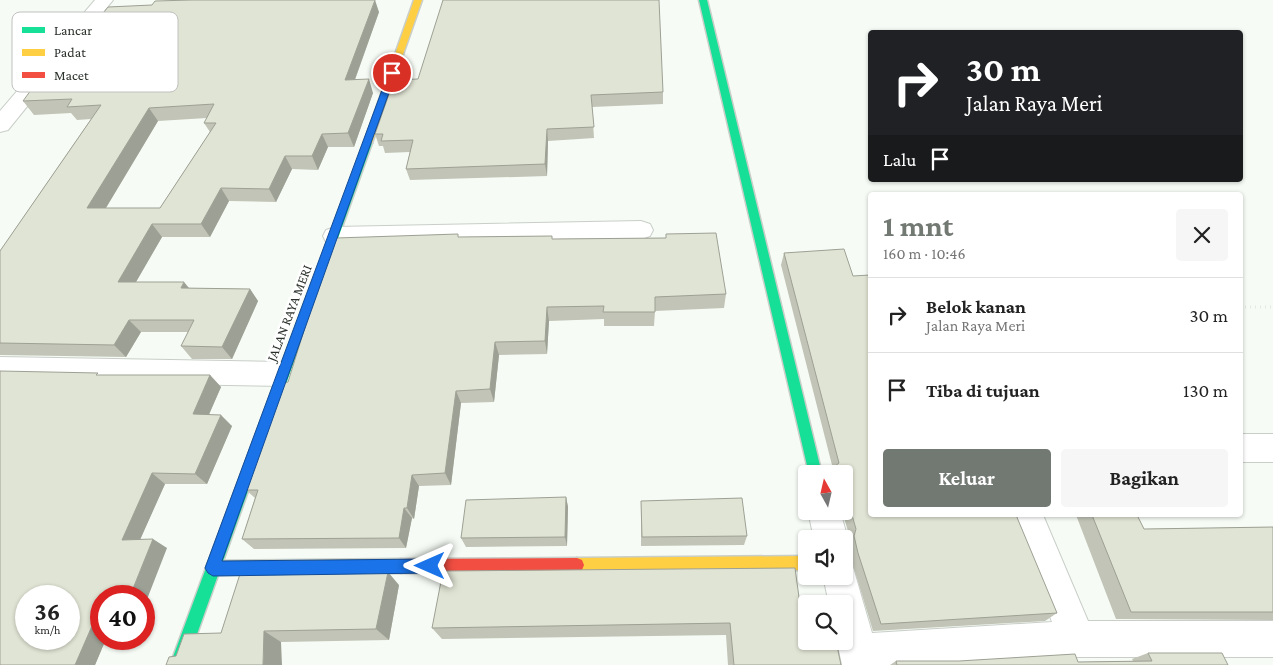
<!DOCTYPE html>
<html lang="id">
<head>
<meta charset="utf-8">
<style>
	:root { --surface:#fff; --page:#f6f6f6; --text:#222; --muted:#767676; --line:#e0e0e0; --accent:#727872 }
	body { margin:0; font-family:"Crimson Pro",serif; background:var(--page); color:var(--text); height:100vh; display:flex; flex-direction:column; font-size:19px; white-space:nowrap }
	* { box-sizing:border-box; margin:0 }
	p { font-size:16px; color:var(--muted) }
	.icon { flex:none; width:28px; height:28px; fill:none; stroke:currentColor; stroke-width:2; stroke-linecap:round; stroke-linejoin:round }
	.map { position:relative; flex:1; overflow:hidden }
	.details { position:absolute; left:868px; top:192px; width:375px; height:325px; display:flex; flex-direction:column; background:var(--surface); border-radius:5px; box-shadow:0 1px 4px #0004 }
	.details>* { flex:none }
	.top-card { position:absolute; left:868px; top:30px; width:375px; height:152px; border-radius:5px; box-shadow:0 1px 4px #0004; background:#202124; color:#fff; overflow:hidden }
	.needle { width:32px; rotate:352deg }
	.fabs { position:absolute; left:798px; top:465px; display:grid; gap:10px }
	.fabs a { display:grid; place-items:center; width:55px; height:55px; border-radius:5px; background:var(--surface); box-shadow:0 1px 4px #0004; font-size:25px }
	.speed { position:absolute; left:15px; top:585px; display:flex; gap:10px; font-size:25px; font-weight:700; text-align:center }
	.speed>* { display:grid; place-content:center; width:65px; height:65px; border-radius:50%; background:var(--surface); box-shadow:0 1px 4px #0004; line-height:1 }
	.speed small { font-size:12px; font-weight:400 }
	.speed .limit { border:8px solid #d22; background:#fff; color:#111 }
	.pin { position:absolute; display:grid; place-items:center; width:42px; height:42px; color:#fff; margin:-21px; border:2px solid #fff; border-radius:50%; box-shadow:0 1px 5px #0007 }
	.me { position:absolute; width:55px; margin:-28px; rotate:270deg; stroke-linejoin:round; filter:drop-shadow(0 0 4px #0008) }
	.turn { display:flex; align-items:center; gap:18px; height:105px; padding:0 15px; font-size:22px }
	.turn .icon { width:65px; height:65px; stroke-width:2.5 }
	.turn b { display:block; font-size:35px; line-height:42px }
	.then { display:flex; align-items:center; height:48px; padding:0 15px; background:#0003; gap:10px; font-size:19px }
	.round { display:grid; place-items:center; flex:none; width:52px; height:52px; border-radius:5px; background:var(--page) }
	.headline { display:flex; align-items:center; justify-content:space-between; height:85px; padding:0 15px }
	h1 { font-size:30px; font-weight:700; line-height:38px; color:var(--accent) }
	.action { display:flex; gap:10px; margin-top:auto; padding:10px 15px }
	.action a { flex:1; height:58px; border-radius:5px; background:var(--accent); color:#fff; font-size:20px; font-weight:700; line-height:58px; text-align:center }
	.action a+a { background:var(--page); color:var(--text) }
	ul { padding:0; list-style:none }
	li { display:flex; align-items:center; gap:15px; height:75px; padding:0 15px; border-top:1px solid var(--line) }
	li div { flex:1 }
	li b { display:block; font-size:19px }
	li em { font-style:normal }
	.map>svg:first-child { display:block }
</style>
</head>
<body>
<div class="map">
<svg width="1273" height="665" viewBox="0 0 1273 665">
	<rect width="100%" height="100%" fill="#f6fcf5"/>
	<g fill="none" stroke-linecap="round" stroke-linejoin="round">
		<defs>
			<path id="street" d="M 95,0 L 113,0 L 8,130 L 0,132 L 0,111 Z
				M 641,221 L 650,224 L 653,230 L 650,236 L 641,239 L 335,245 L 326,242 L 323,236 L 326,230 L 335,227 Z
				M 0,357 L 283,362 L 293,366 L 297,374 L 293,382 L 283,386 L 0,381 Z
				M 1240,434 L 1273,434 L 1273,462 L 1240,462 Z
				M 808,511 L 840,511 L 848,539 L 844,549 L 844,539 L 814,539 Z
				M 1011,515 L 1043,515 L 1088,621 L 1273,621 L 1273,657 L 1077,657 L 949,665 L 842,665 L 837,641 L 844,641 L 844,604 L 829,604 L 823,576 L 844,576 L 844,560 L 852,564 L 872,633 L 1052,622 Z"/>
			<path id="fast" d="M 699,0 L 707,0 L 822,474 L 809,474 Z
				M 368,140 L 372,143 L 186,665 L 170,665 L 364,143 Z"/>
			<path id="slow" d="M 414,0 L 422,0 L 372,143 L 368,146 L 365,145 L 364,143 Z
				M 806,556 L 806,570 L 577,572 L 572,570 L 570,565 L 572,560 L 577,558 Z
				M 401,559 L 406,561 L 408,566 L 406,571 L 401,573 L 213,575 L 208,573 L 206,568 L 208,563 L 213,561 Z"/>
			<path id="jam" d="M 577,558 L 582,560 L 584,565 L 582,570 L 577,572 L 401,573 L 396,571 L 394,566 L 396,561 L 401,559 Z"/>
		</defs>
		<use href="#street" stroke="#c9cec9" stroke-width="2"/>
		<use href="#fast" stroke="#c9cec9" stroke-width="3"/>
		<use href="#slow" stroke="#c9cec9" stroke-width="3"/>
		<use href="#jam" stroke="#c9cec9" stroke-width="3"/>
		<path stroke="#e6e8e6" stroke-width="3" stroke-dasharray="1 4" stroke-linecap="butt" d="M 1240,307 L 1273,307"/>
		<use href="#street" fill="#fefffe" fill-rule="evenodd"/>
		<use href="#fast" fill="#16e098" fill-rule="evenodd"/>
		<use href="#slow" fill="#ffcf43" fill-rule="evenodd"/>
		<use href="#jam" fill="#f24e42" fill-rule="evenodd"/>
	</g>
	<path fill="#c1c4b6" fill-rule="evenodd" d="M 379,12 L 355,80 L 373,93 L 354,147 L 328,147 L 318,170 L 292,169 L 276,202 L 229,201 L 210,237 L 162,237 L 136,282 L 190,288 L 250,289 L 258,301 L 232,359 L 192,359 L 181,346 L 188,332 L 141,332 L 126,357 L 0,355 L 0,251 L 91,119 L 77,120 L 71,113 L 34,115 L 23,101 ZM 207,118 L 204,123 L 210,132 L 160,208 L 106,208 L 158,121 Z
		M 394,80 L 663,92 L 663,104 L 592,107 L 594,138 L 548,141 L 547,176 L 410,180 L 406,169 L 410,152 L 385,153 L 383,146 L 379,146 L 375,134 Z
		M 666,234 L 726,294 L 724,308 L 655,311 L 654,326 L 604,326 L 604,319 L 549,321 L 547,354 L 499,355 L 494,402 L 461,403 L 451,485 L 419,486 L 414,519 L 412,518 L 406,548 L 254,549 L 242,539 L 255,498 L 246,490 L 288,382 L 459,237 L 552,236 L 552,239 L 666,238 Z
		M 784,253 L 853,276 L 1057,613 L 1045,621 L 873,631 L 852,562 L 848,545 L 850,538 L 842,511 L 844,511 L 844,474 L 831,474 L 833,469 L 781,265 Z
		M 100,375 L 210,375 L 221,387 L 209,414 L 232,426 L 207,484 L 165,484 L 140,539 L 167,548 L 101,596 L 101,639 L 106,639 L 95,665 L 0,665 Z
		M 566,497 L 568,507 L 567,546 L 466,547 L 461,538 Z
		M 641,501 L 747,536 L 744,545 L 641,546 Z
		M 1076,515 L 1137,515 L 1144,529 L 1273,527 L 1273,620 L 1116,619 Z
		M 399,585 L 389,640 L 281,642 L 176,656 L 221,633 Z
		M 801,612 L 841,665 L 728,665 L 726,635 L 442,639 L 432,628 Z
		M 1148,653 L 1228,665 L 890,665 L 896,661 L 1078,662 L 1133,661 L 1132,659 Z"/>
	<path fill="#9da094" d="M 375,0 L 379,12 L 350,93 L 345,80 Z
		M 369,79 L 373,93 L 354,147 L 348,133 Z
		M 149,108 L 158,121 L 98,221 L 87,208 Z
		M 547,129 L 548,141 L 547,176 L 545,164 Z
		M 322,134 L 328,147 L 318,170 L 312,156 Z
		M 285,156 L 292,169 L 276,202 L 269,189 Z
		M 221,188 L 229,201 L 210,237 L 201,224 Z
		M 152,224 L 162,237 L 129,294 L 118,282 Z
		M 184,282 L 194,294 L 181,288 Z
		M 250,289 L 258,301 L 232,359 L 222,347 Z
		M 547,307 L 549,321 L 547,354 L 545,341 Z
		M 129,320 L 141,332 L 126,357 L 114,345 Z
		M 495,342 L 499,355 L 494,402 L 490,389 Z
		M 210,375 L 221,387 L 204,426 L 193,414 Z
		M 456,391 L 461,403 L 451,485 L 445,473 Z
		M 221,415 L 232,426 L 207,484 L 195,474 Z
		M 152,473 L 165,484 L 136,549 L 122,540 Z
		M 412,475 L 419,486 L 414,519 L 407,508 Z
		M 566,497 L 568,507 L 567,546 L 565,537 Z
		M 404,508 L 412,518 L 406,548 L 399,538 Z
		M 153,539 L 167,548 L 144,607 L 144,596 L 130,596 Z
		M 388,572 L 399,585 L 389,640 L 376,629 Z
		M 92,626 L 101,630 L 101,639 L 106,639 L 95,665 L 75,665 Z
		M 264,631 L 281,642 L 282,665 L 263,665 Z"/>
	<path fill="#e0e4d4" stroke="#9da094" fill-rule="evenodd" d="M 192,0 L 375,0 L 345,80 L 369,79 L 348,133 L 322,134 L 312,156 L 285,156 L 269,189 L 221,188 L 201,224 L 152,224 L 118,282 L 184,282 L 181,288 L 250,289 L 222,347 L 181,346 L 194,320 L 129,320 L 114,345 L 0,343 L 0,251 L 101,105 L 67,107 L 72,99 L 23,101 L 84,17 L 100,17 L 108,7 L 152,5 L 155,1 ZM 214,104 L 204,123 L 216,123 L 160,208 L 87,208 L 149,108 Z
		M 443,0 L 659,0 L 663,92 L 591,95 L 594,127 L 547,129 L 545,164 L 406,169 L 413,140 L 381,141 L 383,134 L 375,134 L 394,80 L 418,79 Z
		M 716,233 L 726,294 L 655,297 L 655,312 L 603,312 L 604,306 L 547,307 L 545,341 L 495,342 L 490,389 L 456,391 L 445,473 L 412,475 L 407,508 L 404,508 L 399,538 L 242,539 L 258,490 L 246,490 L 284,383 L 288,382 L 310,311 L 336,238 L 458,234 L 458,237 L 552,236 L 552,239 L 666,238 L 666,234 Z
		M 844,249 L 853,276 L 870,275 L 870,515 L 1016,515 L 1057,613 L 881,624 L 858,553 L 854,536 L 856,529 L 848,501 L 844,499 L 844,474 L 837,474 L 835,466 L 839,463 L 784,253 Z
		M 0,371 L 98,373 L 96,375 L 210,375 L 193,414 L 221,415 L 195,474 L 152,473 L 122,540 L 153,539 L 130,596 L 101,596 L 101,626 L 92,626 L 75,665 L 0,665 ZM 26,596 L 69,596 L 69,639 L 26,639 Z
		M 566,497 L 565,537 L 461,538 L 466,500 Z
		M 742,498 L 747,536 L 642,537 L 641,501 Z
		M 1092,515 L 1137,515 L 1144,529 L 1273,527 L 1273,612 L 1131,612 Z
		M 795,568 L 801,612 L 806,612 L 806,641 L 836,641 L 841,665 L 734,665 L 730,623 L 432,628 L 443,571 Z
		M 388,572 L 376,629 L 264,631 L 263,665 L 166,665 L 169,657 L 176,656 L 184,634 L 221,633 L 240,574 Z
		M 1148,653 L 1222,653 L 1228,665 L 897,665 L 896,661 L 959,661 L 1075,654 L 1078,662 L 1152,661 Z"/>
	<path fill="#1a73e8" stroke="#114b97" d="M 389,71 L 396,73 L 222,561 L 430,559 L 435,561 L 437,566 L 435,571 L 430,573 L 213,576 L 208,573 L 205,568 Z"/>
	<g text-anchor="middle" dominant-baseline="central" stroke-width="5" stroke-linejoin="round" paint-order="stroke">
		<g font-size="14" fill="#2b312b" stroke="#fff">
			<text transform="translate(289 313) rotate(-69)">JALAN RAYA MERI</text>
		</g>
	</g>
	<rect x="12" y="12" width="166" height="80" rx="8" fill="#fff" stroke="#bfc1bf" stroke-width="1"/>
	<rect x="22" y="27" width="23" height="6" fill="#16e098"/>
	<rect x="22" y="49" width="23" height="7" fill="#ffcf43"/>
	<rect x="22" y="72" width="23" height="6" fill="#f24e42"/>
	<g font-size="14" fill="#2b312b">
		<text x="54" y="35">Lancar</text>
		<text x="54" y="57">Padat</text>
		<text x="54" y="80">Macet</text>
	</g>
</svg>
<div class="fabs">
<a><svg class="needle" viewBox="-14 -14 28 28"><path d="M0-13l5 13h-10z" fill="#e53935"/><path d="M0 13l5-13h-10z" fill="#767676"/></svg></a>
<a><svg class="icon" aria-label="sound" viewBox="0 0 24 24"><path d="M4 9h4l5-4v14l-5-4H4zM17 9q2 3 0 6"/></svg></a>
<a><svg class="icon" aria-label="search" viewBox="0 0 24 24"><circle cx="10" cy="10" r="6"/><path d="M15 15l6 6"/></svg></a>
</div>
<div class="speed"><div>36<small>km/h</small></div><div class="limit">40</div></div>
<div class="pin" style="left:392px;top:73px;background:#d93025"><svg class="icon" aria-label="arrive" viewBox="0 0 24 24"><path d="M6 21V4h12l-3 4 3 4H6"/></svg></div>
<svg class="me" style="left:430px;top:566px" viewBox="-20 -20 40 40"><path d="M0-17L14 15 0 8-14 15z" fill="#1a73e8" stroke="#fff" stroke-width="4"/></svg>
<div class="top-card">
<div class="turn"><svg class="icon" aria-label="right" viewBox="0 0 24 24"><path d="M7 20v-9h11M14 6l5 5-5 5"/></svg><div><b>30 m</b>Jalan Raya Meri</div></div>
<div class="then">Lalu<svg class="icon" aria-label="arrive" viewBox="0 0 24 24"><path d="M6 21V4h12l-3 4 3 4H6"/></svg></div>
</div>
<section class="details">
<div class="headline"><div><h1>1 mnt</h1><p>160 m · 10:46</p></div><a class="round"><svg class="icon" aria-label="close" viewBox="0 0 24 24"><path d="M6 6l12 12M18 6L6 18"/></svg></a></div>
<ul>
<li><svg class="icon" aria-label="right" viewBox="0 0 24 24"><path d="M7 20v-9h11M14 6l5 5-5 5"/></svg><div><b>Belok kanan</b><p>Jalan Raya Meri</p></div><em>30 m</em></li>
<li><svg class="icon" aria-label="arrive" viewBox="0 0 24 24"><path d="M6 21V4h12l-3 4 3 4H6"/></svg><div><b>Tiba di tujuan</b></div><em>130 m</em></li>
</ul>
<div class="action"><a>Keluar</a><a>Bagikan</a></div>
</section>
</div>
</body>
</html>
